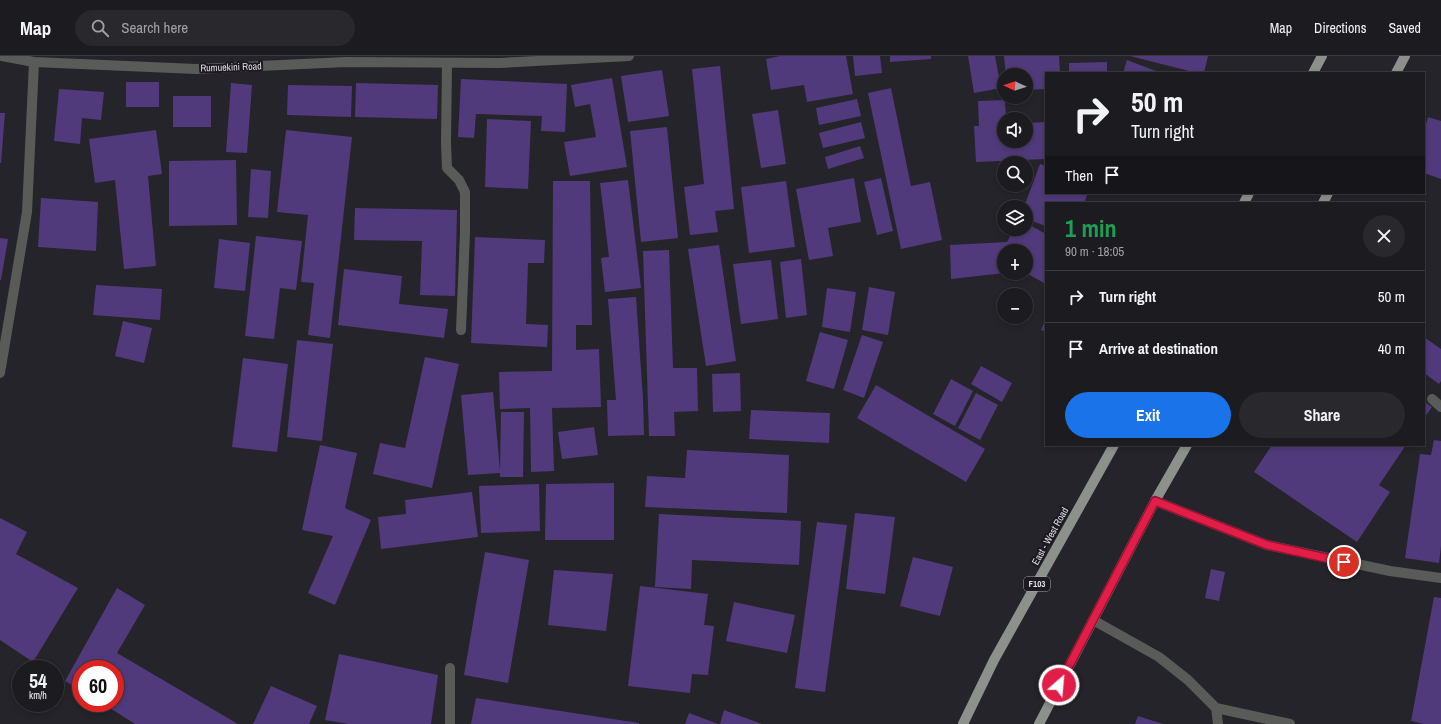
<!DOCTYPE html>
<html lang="en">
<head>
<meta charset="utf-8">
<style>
	:root { --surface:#1c1b20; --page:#29282d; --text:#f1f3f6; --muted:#a0a1a5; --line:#3a393e; --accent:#1a73e8 }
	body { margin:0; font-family:"Archivo Narrow",sans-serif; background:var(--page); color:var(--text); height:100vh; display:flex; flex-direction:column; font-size:15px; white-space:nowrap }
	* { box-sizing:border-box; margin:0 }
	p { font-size:13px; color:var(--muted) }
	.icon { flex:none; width:22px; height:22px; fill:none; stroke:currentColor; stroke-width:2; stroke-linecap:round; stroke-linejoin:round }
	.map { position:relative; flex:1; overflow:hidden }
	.drawer { position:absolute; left:1045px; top:146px; width:380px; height:244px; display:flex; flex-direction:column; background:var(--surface); border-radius:0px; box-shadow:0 2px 6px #0003,0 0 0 1px var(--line) }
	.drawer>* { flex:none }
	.hud { position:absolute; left:1045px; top:16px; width:380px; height:122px; border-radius:0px; box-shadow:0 2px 6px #0003,0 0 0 1px var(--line); background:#1c1b20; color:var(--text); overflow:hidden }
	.needle { width:26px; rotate:274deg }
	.buttons { position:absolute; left:997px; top:12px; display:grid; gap:8px }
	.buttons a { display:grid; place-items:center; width:36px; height:36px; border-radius:50%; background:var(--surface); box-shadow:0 2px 6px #0003,0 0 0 1px var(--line); font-size:20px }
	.speed { position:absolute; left:12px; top:604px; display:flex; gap:8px; font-size:20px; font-weight:700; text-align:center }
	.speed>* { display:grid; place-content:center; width:52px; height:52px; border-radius:50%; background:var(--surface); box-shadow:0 2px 6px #0003,0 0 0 1px var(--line); line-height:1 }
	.speed small { font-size:10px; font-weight:400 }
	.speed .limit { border:6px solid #d22; background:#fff; color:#111 }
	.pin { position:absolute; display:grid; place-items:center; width:34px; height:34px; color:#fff; margin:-17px; border:2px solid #fff; border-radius:50%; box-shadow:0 1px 4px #0007 }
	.me { position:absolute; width:44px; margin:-22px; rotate:27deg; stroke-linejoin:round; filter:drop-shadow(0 0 3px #0008) }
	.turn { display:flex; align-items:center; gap:14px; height:84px; padding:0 20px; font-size:18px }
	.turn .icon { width:52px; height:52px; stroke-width:2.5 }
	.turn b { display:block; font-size:28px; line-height:34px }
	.then { display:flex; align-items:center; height:38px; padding:0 20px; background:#0003; gap:8px; font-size:15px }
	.round { display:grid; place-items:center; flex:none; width:42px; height:42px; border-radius:21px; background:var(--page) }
	.overview { display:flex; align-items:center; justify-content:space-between; height:68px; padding:0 20px }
	h1 { font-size:24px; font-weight:700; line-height:30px; color:#1e9e55 }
	.cta { display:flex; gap:8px; margin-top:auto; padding:8px 20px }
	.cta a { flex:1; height:46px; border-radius:24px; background:var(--accent); color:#fff; font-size:16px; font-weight:700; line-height:46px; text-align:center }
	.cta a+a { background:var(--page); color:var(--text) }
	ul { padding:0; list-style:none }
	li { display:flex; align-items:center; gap:12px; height:52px; padding:0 20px; border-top:1px solid var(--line) }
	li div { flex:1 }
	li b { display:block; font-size:15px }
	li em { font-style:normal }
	header { display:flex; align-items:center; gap:24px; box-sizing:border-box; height:56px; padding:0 20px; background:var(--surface); border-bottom:1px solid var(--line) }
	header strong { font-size:19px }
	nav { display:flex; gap:22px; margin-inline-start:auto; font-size:14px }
	.search { width:280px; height:36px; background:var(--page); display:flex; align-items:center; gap:10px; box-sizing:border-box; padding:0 14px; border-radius:22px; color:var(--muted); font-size:15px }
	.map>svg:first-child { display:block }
</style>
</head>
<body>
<header>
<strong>Map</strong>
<div class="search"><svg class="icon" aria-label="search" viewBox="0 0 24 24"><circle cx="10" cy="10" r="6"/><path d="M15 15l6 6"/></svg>Search here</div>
<nav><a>Map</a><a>Directions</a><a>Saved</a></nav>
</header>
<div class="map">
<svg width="1441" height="668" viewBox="0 0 1441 668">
	<rect width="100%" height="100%" fill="#25242a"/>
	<path fill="#503a7b" d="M 780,0 L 846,0 L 853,38 L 807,46 L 804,29 L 771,34 L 766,3 Z
		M 853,0 L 880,0 L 882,17 L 855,20 Z
		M 890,0 L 931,0 L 931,3 L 890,6 Z
		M 968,0 L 995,0 L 1001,32 L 974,37 Z
		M 1004,0 L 1059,0 L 1060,17 L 1046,17 L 1046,33 L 1026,34 L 1026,19 L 1006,19 Z
		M 1130,0 L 1208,0 L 1204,17 L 1197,17 Z
		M 1127,4 L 1161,17 L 1123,17 Z
		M 1107,6 L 1107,17 L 1069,17 L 1069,7 Z
		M 720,10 L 734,153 L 715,155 L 718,176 L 690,179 L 684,131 L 704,128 L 692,13 Z
		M 662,14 L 669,60 L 628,66 L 621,20 Z
		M 612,22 L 627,111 L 570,120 L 564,86 L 596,81 L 590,48 L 575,51 L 571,29 Z
		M 461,23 L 567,28 L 565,76 L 541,75 L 542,60 L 476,58 L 474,82 L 458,81 Z
		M 126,26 L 159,26 L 159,51 L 126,51 Z
		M 231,27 L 252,29 L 247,97 L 226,96 Z
		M 356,27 L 438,29 L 437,63 L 355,61 Z
		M 288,29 L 352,30 L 351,61 L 287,59 Z
		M 891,32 L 911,130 L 930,126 L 942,184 L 901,193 L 868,37 Z
		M 59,33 L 104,36 L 101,64 L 82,62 L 80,88 L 54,85 Z
		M 173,40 L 211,40 L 211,71 L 173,71 Z
		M 857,43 L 861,60 L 819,69 L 816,52 Z
		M 1005,44 L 1006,63 L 1004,63 L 1004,85 L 1026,85 L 1026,67 L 1046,66 L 1046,103 L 976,106 L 974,70 L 979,70 L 978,45 Z
		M 778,54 L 786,108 L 761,112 L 752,58 Z
		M 0,57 L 5,57 L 1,107 L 0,107 Z
		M 1428,61 L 1441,65 L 1441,123 L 1424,117 L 1424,75 Z
		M 487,63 L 531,65 L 528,133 L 485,131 Z
		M 861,66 L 865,82 L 823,92 L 819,77 Z
		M 667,71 L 678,182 L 641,186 L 630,75 Z
		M 156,74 L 162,118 L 148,120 L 156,210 L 124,213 L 115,124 L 95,127 L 89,83 Z
		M 286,74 L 352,81 L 330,282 L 308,279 L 314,227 L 301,226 L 308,159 L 277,156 Z
		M 860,90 L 864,102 L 828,113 L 825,101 Z
		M 236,104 L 237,169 L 169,170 L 169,105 Z
		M 1040,108 L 1046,110 L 1046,137 L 1088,137 L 1084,147 L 1046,147 L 1046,170 L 1026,163 L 1026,151 L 1024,151 Z
		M 251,113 L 271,115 L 268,162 L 248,161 Z
		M 854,122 L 861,166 L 828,172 L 833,200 L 809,204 L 796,133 Z
		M 881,122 L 893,175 L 877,179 L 864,126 Z
		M 628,124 L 641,232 L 605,236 L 601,202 L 609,201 L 600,127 Z
		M 553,125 L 590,125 L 592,269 L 576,269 L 576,294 L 599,293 L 601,351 L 552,352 L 554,415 L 531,416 L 530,352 L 500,353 L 499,316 L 552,315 Z
		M 786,125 L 795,191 L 749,197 L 741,131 Z
		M 41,142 L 98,146 L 96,195 L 38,191 Z
		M 355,152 L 457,154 L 455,240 L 420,239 L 422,185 L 354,184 Z
		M 1026,167 L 1046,178 L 1046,228 L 1026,217 L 1026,195 L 1004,195 L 1004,217 L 951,223 L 950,189 L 1007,186 L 1014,173 L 1026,173 Z
		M 256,180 L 302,185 L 296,234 L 280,232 L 274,283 L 245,280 Z
		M 475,181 L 545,184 L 544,207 L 528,207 L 526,268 L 548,269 L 547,291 L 471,287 Z
		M 0,182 L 8,183 L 1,224 L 0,224 Z
		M 219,183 L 250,187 L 245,235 L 214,232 Z
		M 719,189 L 736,305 L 706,310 L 688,193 Z
		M 669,194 L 673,312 L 697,312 L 698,355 L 674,356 L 675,380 L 649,380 L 643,195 Z
		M 801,203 L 807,259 L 786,262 L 780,206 Z
		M 771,204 L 778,263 L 741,268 L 733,208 Z
		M 344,213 L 402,220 L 399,248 L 448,253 L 444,282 L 338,269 Z
		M 96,229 L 162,233 L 160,264 L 93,259 Z
		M 869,231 L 895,236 L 888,279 L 862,274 Z
		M 827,232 L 856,236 L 850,276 L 822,271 Z
		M 636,241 L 643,343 L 644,379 L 608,380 L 607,344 L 616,344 L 608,243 Z
		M 1046,262 L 1046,276 L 1041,274 Z
		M 123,265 L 152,272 L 144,307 L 115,300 Z
		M 820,276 L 848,284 L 834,333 L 806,325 Z
		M 862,279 L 883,286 L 864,342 L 843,334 Z
		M 1424,281 L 1441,293 L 1441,325 L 1439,328 L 1424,317 Z
		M 297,284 L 333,288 L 322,385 L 287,381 Z
		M 425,301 L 459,308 L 432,432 L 373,418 L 380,387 L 405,392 Z
		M 243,302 L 288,308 L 277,396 L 232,391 Z
		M 981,310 L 1012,327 L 1002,346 L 971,328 Z
		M 740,317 L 741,355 L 713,356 L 712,318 Z
		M 951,323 L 973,335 L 955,370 L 933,358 Z
		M 876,329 L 985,393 L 966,426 L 857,362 Z
		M 493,336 L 500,415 L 501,356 L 524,356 L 523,421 L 500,421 L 500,417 L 468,419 L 461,339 Z
		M 976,337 L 998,349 L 980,384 L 958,372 Z
		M 1424,346 L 1432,351 L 1424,362 Z
		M 751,354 L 830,357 L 829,387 L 749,383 Z
		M 594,371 L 598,399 L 562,403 L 558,376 Z
		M 1434,384 L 1441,385 L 1441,490 L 1439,507 L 1405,502 L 1420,398 L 1431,399 Z
		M 320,389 L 357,397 L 345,452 L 371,464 L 335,549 L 308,537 L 333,480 L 302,474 Z
		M 1272,389 L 1406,389 L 1379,429 L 1390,436 L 1357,486 L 1254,416 Z
		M 687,394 L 789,399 L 787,457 L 645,451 L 647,420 L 685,422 Z
		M 614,427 L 614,484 L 545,484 L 546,428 Z
		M 539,428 L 540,475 L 481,477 L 479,430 Z
		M 472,436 L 478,481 L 381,493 L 378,461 L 406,458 L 405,444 Z
		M 855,457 L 895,461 L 885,538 L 846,533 Z
		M 659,458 L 801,465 L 799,509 L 692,504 L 691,533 L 655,531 Z
		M 0,462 L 27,476 L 16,498 L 78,532 L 33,606 L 0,584 Z
		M 817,466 L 847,469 L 825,636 L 795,632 Z
		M 485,496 L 529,504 L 508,627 L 464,619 Z
		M 913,501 L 953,511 L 940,560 L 900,550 Z
		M 1211,513 L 1225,516 L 1219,545 L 1205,542 Z
		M 554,514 L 613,518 L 606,575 L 548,569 Z
		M 640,530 L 708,538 L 704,569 L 714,570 L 708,619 L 692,618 L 690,637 L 628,630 Z
		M 117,532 L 145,549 L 117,597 L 238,668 L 135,668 L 102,647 L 115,647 L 115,613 L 81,613 L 81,634 L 65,625 Z
		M 1434,541 L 1441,542 L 1441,668 L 1424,668 L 1411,665 Z
		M 734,546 L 795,559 L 787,597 L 726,585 Z
		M 339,598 L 438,619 L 431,668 L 349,668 L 325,664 Z
		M 271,630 L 317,650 L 309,668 L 253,668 Z
		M 476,642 L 639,667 L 639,668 L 471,668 Z
		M 724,654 L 762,668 L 720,668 Z
		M 689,657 L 718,668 L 685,668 Z
		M 1138,660 L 1163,668 L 1135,668 Z"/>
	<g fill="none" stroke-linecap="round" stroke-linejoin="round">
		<path stroke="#595b59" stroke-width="10" d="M 447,7 L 446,87 L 447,112 L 459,124 L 465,136 L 465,177 L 461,274
			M 0,317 L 27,156 L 34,6
			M 1432,343 L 1441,351
			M 1155,445 L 1267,489 L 1390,515 L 1441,522
			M 1093,564 L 1159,601 L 1188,624 L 1216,652 L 1290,668
			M 1216,652 L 1218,668
			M 450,668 L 450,612"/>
		<path stroke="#595b59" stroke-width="10" d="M 2,0 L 34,6 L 196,13 L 346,6 L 500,7 L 629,0"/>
		<path stroke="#8d918c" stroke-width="10" d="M 1313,17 L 1322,0
			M 1396,17 L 1405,0
			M 1244,147 L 1249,137
			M 1323,147 L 1328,137
			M 963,668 L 994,604 L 1114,389
			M 1039,668 L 1155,445 L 1187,389"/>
	</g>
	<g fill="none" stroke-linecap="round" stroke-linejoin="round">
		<defs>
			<path id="route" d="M 1059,629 L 1155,445 L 1267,489 L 1344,506"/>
		</defs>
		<use href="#route" stroke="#92132f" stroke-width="10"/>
		<use href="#route" stroke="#e11d48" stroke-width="7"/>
	</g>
	<g text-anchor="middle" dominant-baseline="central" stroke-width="4" stroke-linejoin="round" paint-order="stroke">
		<rect fill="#1c1a20" stroke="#a4a3a8" stroke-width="1" x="1024" y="521" width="26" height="14" rx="3"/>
		<g font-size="9" font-weight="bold" fill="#dfdee2">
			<text x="1037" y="528">F103</text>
		</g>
		<g font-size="10" fill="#dfdee2" stroke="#1c1a20">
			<text transform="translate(231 11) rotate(-2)">Rumuekini Road</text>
			<text transform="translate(1050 480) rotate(-61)">East - West Road</text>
		</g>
	</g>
</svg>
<div class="buttons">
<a><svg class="needle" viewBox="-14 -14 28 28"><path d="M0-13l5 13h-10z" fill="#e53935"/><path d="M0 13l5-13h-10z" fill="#a0a1a5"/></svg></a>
<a><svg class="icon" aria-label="sound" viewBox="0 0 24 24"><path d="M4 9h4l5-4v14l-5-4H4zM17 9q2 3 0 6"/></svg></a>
<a><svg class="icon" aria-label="search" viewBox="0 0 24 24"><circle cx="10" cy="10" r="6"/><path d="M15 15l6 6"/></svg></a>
<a><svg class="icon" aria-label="layers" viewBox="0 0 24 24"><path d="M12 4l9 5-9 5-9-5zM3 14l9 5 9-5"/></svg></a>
<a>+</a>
<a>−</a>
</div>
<div class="speed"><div>54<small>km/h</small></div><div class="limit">60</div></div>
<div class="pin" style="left:1344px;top:506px;background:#d93025"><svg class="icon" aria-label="arrive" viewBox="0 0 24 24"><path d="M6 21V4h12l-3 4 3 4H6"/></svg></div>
<svg class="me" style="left:1059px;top:629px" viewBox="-20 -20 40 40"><circle r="17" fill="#e11d48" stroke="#fff" stroke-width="3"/><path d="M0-11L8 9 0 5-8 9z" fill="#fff"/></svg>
<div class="hud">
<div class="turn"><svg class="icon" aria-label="right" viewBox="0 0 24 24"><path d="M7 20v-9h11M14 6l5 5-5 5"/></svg><div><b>50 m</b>Turn right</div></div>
<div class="then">Then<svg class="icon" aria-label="arrive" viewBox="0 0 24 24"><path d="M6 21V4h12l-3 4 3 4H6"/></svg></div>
</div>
<section class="drawer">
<div class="overview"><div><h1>1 min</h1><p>90 m · 18:05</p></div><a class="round"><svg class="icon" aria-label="close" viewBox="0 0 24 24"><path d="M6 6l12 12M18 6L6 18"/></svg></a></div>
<ul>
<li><svg class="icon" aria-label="right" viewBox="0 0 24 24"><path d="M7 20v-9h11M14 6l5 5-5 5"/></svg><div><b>Turn right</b></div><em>50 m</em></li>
<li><svg class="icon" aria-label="arrive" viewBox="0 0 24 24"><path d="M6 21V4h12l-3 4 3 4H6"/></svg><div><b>Arrive at destination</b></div><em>40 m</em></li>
</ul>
<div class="cta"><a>Exit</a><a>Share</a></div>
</section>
</div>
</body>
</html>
